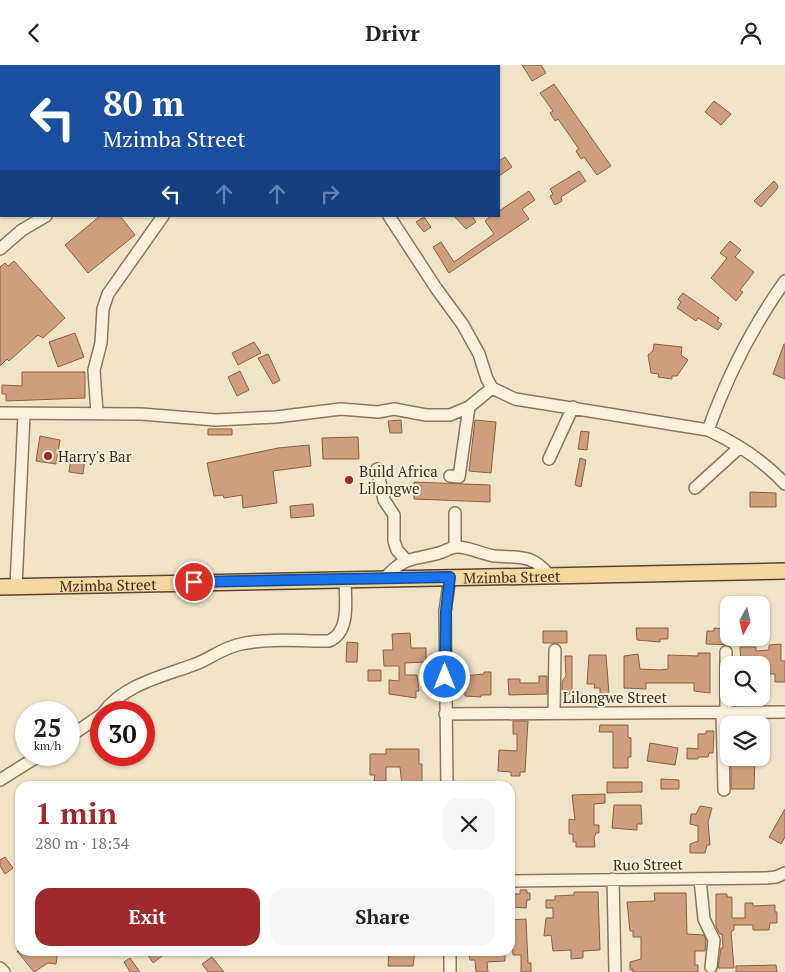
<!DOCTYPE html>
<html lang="en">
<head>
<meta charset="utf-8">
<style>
	:root { --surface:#fff; --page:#f6f6f6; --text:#222; --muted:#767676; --accent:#9e2a2b }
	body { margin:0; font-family:"PT Serif",serif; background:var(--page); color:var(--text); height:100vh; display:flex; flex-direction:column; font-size:19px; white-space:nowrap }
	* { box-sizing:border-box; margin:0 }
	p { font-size:16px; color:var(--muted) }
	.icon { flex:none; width:28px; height:28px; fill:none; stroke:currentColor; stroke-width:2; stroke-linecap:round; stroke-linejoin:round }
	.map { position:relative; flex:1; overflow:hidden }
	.details { position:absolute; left:15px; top:716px; width:500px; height:175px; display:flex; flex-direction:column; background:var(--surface); border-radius:15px; box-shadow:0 1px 4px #0004 }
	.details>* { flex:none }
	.hud { position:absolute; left:0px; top:0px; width:500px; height:152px; box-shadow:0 1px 4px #0004; background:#1a4fa0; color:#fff; overflow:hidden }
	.needle { width:32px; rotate:188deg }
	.fabs { position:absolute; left:720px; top:531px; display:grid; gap:10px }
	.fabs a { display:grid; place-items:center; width:50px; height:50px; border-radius:10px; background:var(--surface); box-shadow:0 1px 4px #0004; font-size:25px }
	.speed { position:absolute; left:15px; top:636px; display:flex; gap:10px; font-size:25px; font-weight:700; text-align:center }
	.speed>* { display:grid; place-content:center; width:65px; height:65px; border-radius:50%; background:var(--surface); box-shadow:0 1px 4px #0004; line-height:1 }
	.speed small { font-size:12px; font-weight:400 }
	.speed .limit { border:8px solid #d22; background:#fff; color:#111 }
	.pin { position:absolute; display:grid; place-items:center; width:42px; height:42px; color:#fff; margin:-21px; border:2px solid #fff; border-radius:50%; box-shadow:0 1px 5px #0007 }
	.me { position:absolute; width:55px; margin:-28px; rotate:0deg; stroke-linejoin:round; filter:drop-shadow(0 0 4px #0008) }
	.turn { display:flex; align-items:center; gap:18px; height:105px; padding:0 20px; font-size:22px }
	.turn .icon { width:65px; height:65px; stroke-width:2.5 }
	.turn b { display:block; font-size:35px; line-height:42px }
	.lanes { display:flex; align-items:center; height:48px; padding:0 20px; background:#0003; justify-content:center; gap:25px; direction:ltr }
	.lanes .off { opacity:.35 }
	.round { display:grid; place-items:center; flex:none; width:52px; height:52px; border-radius:15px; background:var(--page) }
	.summary { display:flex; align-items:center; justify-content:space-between; height:85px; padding:0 20px }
	h1 { font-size:30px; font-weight:700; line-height:38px; color:var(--accent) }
	.action { display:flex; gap:10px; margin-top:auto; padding:10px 20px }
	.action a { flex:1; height:58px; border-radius:15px; background:var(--accent); color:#fff; font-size:20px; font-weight:700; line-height:58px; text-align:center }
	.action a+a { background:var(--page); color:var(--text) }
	header { display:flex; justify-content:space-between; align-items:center; height:65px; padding:0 20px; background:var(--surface); font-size:22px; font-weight:700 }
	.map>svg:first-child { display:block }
</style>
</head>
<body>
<header><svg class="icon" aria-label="back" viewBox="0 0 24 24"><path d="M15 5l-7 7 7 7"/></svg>Drivr<svg class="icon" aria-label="person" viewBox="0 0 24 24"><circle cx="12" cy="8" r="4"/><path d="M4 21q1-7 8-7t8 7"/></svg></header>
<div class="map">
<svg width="785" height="907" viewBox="0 0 785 907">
	<rect width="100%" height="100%" fill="#f0e4c8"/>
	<path fill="#cf9f7d" stroke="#8d5f41" d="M 522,0 L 541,0 L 546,8 L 532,16 Z
		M 554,19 L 611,101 L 597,110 L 584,92 L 581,94 L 576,86 L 579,84 L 558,54 L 555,56 L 550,48 L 553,46 L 540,28 Z
		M 714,36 L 731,49 L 721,60 L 705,47 Z
		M 505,92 L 512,102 L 499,111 L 499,96 Z
		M 579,106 L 586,116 L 561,132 L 562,136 L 555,140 L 550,131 L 553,129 L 550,124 Z
		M 774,116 L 778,121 L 777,124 L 761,142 L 754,136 Z
		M 529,126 L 535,135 L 522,144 L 529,154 L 449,208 L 433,182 L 441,177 L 454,197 L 494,169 L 485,156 L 491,151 L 499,151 L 499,146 Z
		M 100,151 L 120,151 L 135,170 L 88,208 L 65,180 Z
		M 454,151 L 472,151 L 476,157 L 466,164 Z
		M 424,152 L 431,162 L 424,167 L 416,157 Z
		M 730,176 L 741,185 L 735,192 L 754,207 L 740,225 L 743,227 L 736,236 L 711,213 L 727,193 L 720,188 Z
		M 14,196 L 65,253 L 43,273 L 38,270 L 9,296 L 7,294 L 0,301 L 0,202 L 5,198 L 8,201 Z
		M 683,228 L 719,253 L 717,256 L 722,259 L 718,265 L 698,253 L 696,256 L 677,243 L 681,237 L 678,234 Z
		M 75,268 L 84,292 L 58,302 L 49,277 Z
		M 254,277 L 261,288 L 238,300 L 232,288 Z
		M 654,279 L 682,282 L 681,290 L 688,295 L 677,311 L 672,311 L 672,314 L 658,312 L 659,309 L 651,308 L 648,290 L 653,286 Z
		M 784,279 L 785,279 L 785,314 L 773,309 Z
		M 268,289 L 280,315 L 273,319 L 258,293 Z
		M 240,306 L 249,325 L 237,331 L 228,312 Z
		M 22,307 L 85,307 L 85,333 L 6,336 L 6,329 L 2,329 L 2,320 L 22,321 Z
		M 401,355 L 402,368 L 390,368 L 388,356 Z
		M 475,355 L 496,357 L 491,408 L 469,406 Z
		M 208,364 L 232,364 L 232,370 L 208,370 Z
		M 581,366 L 589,367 L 587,385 L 578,384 Z
		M 40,371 L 60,375 L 56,399 L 36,396 Z
		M 358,372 L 359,394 L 323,394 L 322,373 Z
		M 309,380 L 311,401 L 273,406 L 277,438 L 243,443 L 242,430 L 224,433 L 223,430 L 214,431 L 207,398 L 278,383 Z
		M 71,392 L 85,394 L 83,409 L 69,407 Z
		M 580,393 L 586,395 L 581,422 L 575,420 Z
		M 414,417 L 490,420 L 490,437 L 414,434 Z
		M 750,427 L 776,428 L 776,442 L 750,442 Z
		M 313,439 L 314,451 L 291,453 L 290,441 Z
		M 636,563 L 668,563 L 668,574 L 660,574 L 660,577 L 637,575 Z
		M 714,563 L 729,564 L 729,572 L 735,573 L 735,580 L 706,579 L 707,566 L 714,566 Z
		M 543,566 L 567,566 L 567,578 L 543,578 Z
		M 410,568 L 411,583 L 426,583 L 426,597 L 405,598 L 405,610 L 417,610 L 419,626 L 416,626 L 416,633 L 389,629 L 389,615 L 399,616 L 399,601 L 384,601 L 383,585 L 393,585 L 392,569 Z
		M 347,577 L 358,578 L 357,597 L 346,597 Z
		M 781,579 L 781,596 L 785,596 L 785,617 L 775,617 L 775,609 L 769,609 L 769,599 L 741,599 L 740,582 L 756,582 L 756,586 L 769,585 L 769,580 Z
		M 698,588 L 710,588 L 710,628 L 694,626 L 694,618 L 646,618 L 646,624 L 624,623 L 624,591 L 638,589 L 640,604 L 660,605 L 668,604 L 668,590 L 698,591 Z
		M 589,590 L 606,590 L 609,629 L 600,629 L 600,623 L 594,623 L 595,619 L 587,619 Z
		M 565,591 L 572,591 L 572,629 L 562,629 L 562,617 L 566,611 Z
		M 368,605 L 381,605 L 381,616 L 368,616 Z
		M 484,607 L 491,607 L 491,630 L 481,630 L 481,632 L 465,631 L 464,611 L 484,609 Z
		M 539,611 L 547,611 L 547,629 L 509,630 L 508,614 L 520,614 L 520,618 L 539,618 Z
		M 513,656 L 528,656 L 525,707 L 520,707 L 520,711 L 511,711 L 511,707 L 498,706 L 499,685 L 517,686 L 517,669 L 513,669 Z
		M 600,660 L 628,660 L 628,672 L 631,673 L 631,692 L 628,692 L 628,703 L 613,703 L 613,667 L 599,667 Z
		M 706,666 L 714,666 L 713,688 L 709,688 L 708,692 L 698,692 L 698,694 L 687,694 L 687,683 L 698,684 L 698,669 L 706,669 Z
		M 650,678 L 678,683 L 675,700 L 647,696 Z
		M 386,684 L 419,684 L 419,699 L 422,699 L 422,721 L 402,721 L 400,702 L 386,702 L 386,716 L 374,716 L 375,710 L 370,710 L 370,689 L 386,689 Z
		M 731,692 L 755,692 L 754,724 L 731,724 Z
		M 661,714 L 679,715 L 679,724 L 661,724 Z
		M 607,717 L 642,717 L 642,727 L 607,728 Z
		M 605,729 L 605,738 L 594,739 L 594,760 L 599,760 L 599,768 L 596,768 L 594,773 L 595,782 L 576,782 L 576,777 L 573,777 L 573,769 L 569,769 L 569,754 L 575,755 L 572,730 Z
		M 614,740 L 641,740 L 642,759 L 637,759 L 637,765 L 612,763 Z
		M 700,741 L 712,743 L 708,757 L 710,780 L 707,780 L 705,788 L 690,788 L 690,779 L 698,776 L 698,761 L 690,759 L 691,749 L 696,749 Z
		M 785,744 L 785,772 L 781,779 L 769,772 Z
		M 5,792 L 13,803 L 5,809 L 0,801 L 0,795 Z
		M 520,825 L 527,825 L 527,828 L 530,828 L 530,835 L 527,835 L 526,843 L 511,842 L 511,829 L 520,829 Z
		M 574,827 L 598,827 L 600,885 L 583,886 L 583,893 L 571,894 L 571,885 L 553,886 L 551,870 L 544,871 L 546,853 L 553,853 L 553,843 L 546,843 L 546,835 L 555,835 L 555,831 L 574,830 Z
		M 654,828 L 686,828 L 687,869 L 704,870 L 706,876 L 705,886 L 695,886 L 695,900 L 698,900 L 698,907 L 633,907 L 633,904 L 630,905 L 630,897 L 641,894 L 641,872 L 633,872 L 633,866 L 630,866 L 627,837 L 655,836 Z
		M 716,829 L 727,829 L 727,832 L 732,832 L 732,853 L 745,853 L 745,838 L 753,838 L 753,841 L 775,840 L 775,847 L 777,847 L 777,858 L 770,858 L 769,865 L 753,865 L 753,860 L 734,860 L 734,865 L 731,867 L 734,903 L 718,903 L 721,883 L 723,883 L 722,869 L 720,869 L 716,862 Z
		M 526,854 L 528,898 L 531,898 L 531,907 L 521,907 L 521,890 L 513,890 L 512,874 L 510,874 L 510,855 Z
		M 17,886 L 54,887 L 57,892 L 56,899 L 48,898 L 34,907 Z
		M 153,886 L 169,886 L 153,898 L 148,890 Z
		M 389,886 L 415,886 L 413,901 L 388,901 Z
		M 469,888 L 505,889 L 505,896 L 487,897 L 488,907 L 476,907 L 475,895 L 470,895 Z
		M 212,892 L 224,907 L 208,907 L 202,899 Z
		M 130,893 L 140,907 L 130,907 L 124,897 Z
		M 776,900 L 777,907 L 736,907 L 736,901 Z"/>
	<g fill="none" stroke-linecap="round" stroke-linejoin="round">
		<defs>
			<path id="minor" d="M 13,0 L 14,1
				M 291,0 L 292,1
				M 139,1 L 141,0
				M 345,1 L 346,0
				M 0,29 L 1,28
				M 0,86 L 1,88
				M 0,108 L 1,107
				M 389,151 L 436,223 L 463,260 L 479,289 L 487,314 L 492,323 L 515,334 L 708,365 C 736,378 764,396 785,419
				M 0,184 L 22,165 L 46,151
				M 0,348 L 141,349 L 216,355 L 276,352 L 341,344 L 378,347 L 394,344 L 426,350 L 450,350 L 469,342 L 492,323
				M 97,348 L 94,305 L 101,278 L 103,244 L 108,229 L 163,151
				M 708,365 C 727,312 752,262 785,216
				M 549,394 L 573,342
				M 377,404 L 384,435 L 394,450 L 394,476 L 397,485 L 406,495
				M 450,411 L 459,412 L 469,342
				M 695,423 L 739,383
				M 455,448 L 455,482
				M 385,513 C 406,489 415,496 442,487 C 447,485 452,482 457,482 C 469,482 482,489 494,491 C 519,493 531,488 549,510
				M 16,522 L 24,350
				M 554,647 L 555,585
				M 722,647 L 724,725
				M 726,647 L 726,587
				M 103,648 C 123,620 163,611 193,600 C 211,594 221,583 241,579 C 269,573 300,576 329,576 C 351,567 345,534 345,514
				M 445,649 L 785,647
				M 69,672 L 101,650
				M 0,715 L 40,690
				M 447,721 L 445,546 L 450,512
				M 613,814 L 615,907
				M 700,814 L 704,854 L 714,875 L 711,902
				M 510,816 L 766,813 L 776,812 L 785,808
				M 450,886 L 450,907
				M 0,903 L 4,907"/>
			<g id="major">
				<path id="s1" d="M 0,522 L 785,506"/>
			</g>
		</defs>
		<use href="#minor" stroke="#8d765c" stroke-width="14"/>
		<use href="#major" stroke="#5b4430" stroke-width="18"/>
		<use href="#minor" stroke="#faf1dc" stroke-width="11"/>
		<use href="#major" stroke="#f3d9a0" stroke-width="15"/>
	</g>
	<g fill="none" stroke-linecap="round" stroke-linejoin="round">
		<defs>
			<path id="route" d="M 194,517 L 450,512 L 446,546 L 445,612"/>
		</defs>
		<use href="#route" stroke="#114b97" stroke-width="12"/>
		<use href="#route" stroke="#1a73e8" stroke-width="9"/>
	</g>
	<g fill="#9e2a2b" stroke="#f7eed8" stroke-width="2">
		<circle cx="48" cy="391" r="5"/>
		<circle cx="349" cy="415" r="5"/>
	</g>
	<g text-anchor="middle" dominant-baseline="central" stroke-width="4" stroke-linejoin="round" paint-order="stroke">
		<g font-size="15" fill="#3d2e20" stroke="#f7eed8" text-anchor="start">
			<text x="58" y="391">Harry's Bar</text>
			<text x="359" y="406">Build Africa<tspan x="359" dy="17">Lilongwe</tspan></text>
		</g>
		<g font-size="15" fill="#3d2e20" stroke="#f7eed8">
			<text stroke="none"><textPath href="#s1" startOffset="512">Mzimba Street</textPath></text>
			<text stroke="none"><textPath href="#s1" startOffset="108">Mzimba Street</textPath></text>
			<text x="615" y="632">Lilongwe Street</text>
			<text transform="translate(648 799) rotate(-1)">Ruo Street</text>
		</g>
	</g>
</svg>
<div class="fabs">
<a><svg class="needle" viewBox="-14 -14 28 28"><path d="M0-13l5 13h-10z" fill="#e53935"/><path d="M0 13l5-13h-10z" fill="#767676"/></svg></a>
<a><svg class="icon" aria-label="search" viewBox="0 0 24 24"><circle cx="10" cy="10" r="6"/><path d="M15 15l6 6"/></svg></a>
<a><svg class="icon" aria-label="layers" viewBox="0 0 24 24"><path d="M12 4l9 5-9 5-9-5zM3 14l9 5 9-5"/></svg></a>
</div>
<div class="speed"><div>25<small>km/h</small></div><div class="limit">30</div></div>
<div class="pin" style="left:194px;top:517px;background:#d93025"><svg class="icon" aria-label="arrive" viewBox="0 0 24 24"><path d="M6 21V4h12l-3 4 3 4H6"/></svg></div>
<svg class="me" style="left:445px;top:612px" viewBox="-20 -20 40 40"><circle r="17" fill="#1a73e8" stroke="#fff" stroke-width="3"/><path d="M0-11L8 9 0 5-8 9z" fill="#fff"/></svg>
<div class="hud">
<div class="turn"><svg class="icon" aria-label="left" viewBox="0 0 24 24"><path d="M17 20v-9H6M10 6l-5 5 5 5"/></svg><div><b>80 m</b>Mzimba Street</div></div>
<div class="lanes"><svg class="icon" aria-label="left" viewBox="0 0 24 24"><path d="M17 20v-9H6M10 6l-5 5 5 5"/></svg><svg class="icon off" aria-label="ahead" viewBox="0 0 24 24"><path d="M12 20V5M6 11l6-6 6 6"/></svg><svg class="icon off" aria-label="ahead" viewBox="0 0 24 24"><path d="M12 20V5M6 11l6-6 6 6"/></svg><svg class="icon off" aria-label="right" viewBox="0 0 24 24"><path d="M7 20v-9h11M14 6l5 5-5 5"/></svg></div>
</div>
<section class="details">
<div class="summary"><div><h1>1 min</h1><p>280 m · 18:34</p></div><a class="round"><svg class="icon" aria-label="close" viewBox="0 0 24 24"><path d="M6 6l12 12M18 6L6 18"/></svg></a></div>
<div class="action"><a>Exit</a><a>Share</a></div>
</section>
</div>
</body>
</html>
